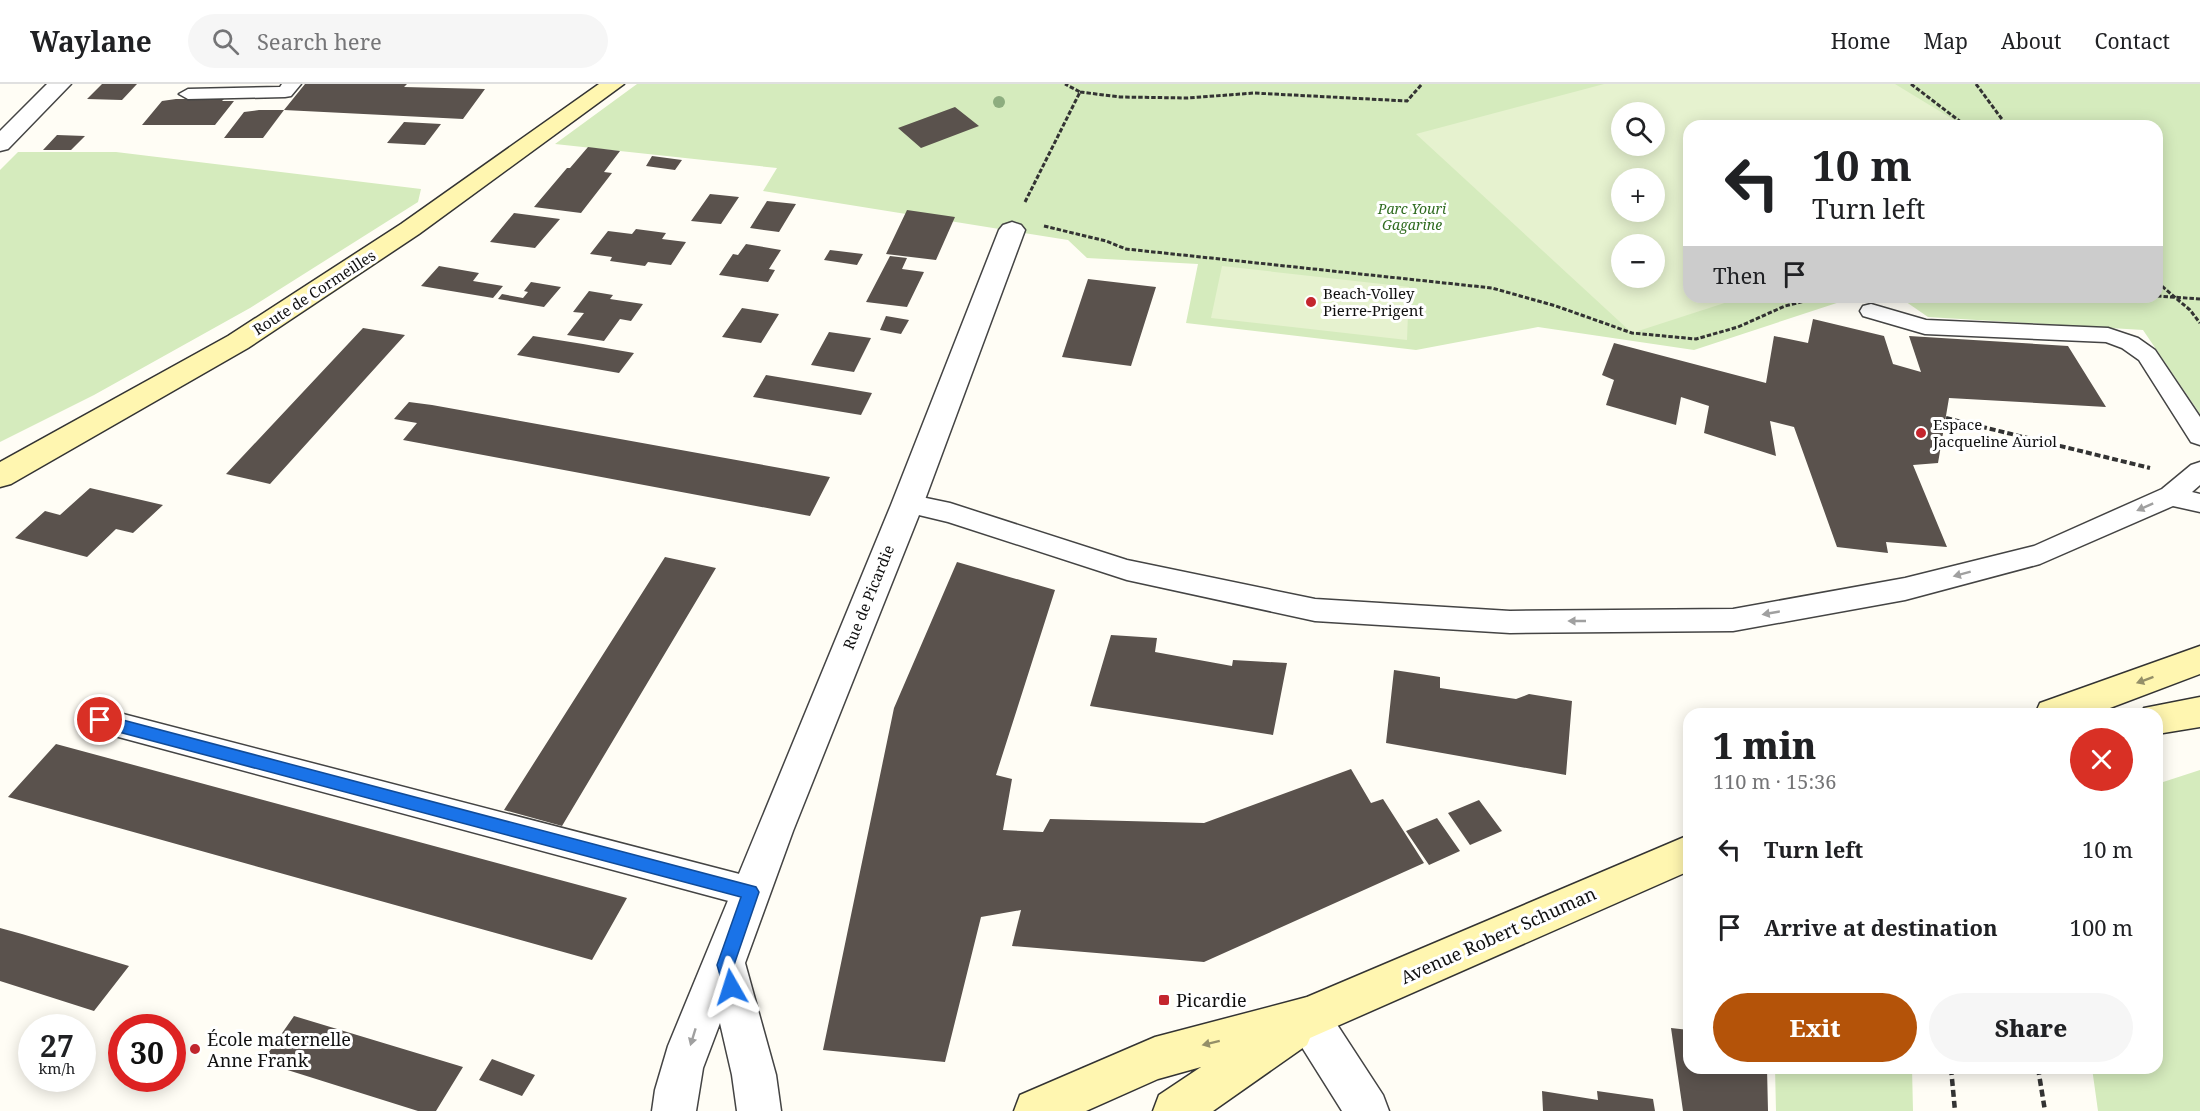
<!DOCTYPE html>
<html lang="en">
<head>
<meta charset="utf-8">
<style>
	:root { --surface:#fff; --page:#f6f6f6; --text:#202124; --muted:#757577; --line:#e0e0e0; --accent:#b45309 }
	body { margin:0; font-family:"Noto Serif",serif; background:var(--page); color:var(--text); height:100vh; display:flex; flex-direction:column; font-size:22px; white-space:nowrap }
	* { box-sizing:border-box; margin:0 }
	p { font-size:20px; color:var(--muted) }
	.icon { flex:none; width:33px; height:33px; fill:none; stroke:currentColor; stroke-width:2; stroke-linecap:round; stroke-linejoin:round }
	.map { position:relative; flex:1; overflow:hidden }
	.side { position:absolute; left:1683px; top:624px; width:480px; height:366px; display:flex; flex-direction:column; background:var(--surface); border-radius:18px; box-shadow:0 3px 15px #0003 }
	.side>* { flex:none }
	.hud { position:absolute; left:1683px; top:36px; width:480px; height:183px; border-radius:18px; box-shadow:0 3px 15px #0003; background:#fff; color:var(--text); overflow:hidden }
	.fabs { position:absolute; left:1611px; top:18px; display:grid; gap:12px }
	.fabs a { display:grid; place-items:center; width:54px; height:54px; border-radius:50%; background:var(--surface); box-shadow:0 3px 15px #0003; font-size:30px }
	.speed { position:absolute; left:18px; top:930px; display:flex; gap:12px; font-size:30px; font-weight:700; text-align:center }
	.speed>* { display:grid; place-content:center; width:78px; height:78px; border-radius:50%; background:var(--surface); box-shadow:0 3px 15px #0003; line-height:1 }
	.speed small { font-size:15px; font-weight:400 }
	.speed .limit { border:9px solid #d22; background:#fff; color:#111 }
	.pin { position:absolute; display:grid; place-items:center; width:51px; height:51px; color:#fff; margin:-26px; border:3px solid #fff; border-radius:50%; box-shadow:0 2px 6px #0007 }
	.me { position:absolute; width:66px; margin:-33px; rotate:354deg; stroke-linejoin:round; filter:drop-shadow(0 0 4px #0008) }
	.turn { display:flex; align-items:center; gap:21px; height:126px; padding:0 30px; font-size:27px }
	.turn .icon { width:78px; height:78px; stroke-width:2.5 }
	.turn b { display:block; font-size:42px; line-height:51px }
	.then { display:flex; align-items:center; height:57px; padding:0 30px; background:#0003; gap:12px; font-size:22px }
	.round { display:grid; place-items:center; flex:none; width:63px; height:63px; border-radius:32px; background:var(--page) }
	.summary { display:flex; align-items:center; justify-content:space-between; height:102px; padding:0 30px }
	h1 { font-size:36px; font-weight:800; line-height:45px }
	.primary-button { display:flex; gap:12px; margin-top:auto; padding:12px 30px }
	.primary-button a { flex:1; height:69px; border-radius:36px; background:var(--accent); color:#fff; font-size:24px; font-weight:800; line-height:69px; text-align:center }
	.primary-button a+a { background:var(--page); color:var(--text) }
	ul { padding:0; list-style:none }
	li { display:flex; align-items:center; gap:18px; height:78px; padding:0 30px }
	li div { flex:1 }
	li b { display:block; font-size:22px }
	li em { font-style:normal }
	header { display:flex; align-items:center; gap:36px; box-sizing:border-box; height:84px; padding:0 30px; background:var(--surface); border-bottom:2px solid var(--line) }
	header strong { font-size:28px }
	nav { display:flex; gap:33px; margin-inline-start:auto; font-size:21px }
	.search { width:420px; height:54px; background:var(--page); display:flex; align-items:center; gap:15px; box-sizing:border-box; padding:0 21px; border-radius:33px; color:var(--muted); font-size:22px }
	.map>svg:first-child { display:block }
</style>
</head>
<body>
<header>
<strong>Waylane</strong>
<div class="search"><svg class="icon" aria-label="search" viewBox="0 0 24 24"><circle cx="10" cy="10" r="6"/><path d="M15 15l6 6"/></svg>Search here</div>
<nav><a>Home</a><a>Map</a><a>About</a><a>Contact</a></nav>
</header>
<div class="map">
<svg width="2200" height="1027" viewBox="0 0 2200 1027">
	<rect width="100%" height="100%" fill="#fffdf5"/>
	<path fill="#d5ebbd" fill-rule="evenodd" d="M 637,0 L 2200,0 L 2200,330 L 2143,246 L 1928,233 L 1899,213 L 2157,213 L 2157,42 L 1689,42 L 1689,213 L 1855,213 L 1694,266 L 1538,243 L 1416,266 L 1186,239 L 1198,180 L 1087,174 L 1068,156 L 763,107 L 777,84 L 555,60 ZM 1622,28 L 1654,28 L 1654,62 L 1622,62 ZM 1622,94 L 1654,94 L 1654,128 L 1622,128 ZM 1622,160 L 1654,160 L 1654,194 L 1622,194 Z
		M 18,68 L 116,68 L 421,105 L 418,118 L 250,224 L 94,311 L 0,358 L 0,86 Z
		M 2200,686 L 2200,1027 L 2098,1027 L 2092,984 L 2157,984 L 2157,700 Z
		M 1775,984 L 1912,984 L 1913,1027 L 1776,1027 Z"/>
	<path fill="#e6f2cf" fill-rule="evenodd" d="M 1604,0 L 1895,0 L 1959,39 L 1950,42 L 1689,42 L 1689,213 L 1743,213 L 1632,249 L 1416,50 ZM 1622,28 L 1654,28 L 1654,62 L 1622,62 ZM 1622,94 L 1654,94 L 1654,128 L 1622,128 ZM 1622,160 L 1654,160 L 1654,194 L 1622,194 Z
		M 1222,182 L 1409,203 L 1407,256 L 1211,234 Z"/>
	<path fill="#5a524d" d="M 102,0 L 137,0 L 122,16 L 87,15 Z
		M 305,0 L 407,0 L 404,3 L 485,5 L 463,35 L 284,26 Z
		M 176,15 L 224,15 L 222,17 L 234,17 L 215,41 L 142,41 L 162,17 Z
		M 955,23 L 979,42 L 921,64 L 898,44 Z
		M 259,26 L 284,26 L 263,54 L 224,54 L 244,28 Z
		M 404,38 L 441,40 L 425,61 L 387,59 Z
		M 57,51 L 85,52 L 71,66 L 43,66 Z
		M 588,63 L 620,67 L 604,88 L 612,89 L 581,129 L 534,123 L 567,84 L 570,84 Z
		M 652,72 L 682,76 L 675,86 L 646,82 Z
		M 710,110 L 739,113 L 721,140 L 691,137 Z
		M 767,117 L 796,120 L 779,148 L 750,144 Z
		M 907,126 L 955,133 L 936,176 L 886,170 Z
		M 514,129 L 560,135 L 535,164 L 490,158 Z
		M 636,145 L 666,149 L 662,155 L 686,158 L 671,181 L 648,178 L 645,182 L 610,177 L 612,173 L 590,170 L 608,147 L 632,150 Z
		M 746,160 L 781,166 L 769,185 L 775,186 L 768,198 L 719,191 L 733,170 L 738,171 Z
		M 830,166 L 863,170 L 857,181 L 824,176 Z
		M 890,172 L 907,174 L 902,185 L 924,188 L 907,223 L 866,218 Z
		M 439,182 L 479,189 L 473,197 L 503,202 L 493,214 L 421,202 Z
		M 1088,195 L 1156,203 L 1131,282 L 1062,273 Z
		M 531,198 L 561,203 L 544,223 L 498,215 L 502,210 L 523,214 L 528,208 L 524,207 Z
		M 589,207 L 613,211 L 610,215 L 643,220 L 631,237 L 620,235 L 604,257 L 567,251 L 584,229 L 573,228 Z
		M 742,224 L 779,230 L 761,259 L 722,253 Z
		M 886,232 L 909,236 L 901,250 L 880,246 Z
		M 1813,235 L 1884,252 L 1893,280 L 1921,288 L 1909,252 L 2068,262 L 2106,323 L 1949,314 L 1938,379 L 1913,381 L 1947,463 L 1886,458 L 1888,469 L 1837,463 L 1794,343 L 1770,337 L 1776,372 L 1704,349 L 1709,322 L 1681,313 L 1676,341 L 1606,321 L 1614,296 L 1602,291 L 1614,259 L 1766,299 L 1774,252 L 1808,259 Z
		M 363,244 L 405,251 L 270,400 L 226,390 Z
		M 829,248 L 871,254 L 854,288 L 811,281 Z
		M 533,252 L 583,260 L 634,269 L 619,289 L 517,271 Z
		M 766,291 L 832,302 L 872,309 L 861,331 L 753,313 Z
		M 409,318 L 432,321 L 830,393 L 810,432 L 403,356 L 417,339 L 394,335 Z
		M 90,404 L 163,421 L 133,449 L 116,445 L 87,473 L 15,454 L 45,427 L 60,431 Z
		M 665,473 L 716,484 L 562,742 L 504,726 Z
		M 957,478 L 1055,506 L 996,691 L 1012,695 L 1003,746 L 1043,748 L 1050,735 L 1204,739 L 1351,685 L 1371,719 L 1383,715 L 1424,779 L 1204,878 L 1012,862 L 1021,826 L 981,833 L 945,978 L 823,966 L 894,624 Z
		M 1111,551 L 1157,554 L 1155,568 L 1232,582 L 1233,576 L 1287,579 L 1273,651 L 1090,622 Z
		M 1394,586 L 1440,593 L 1440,604 L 1516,615 L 1529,610 L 1572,617 L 1566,691 L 1386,659 Z
		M 56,660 L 627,814 L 592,876 L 8,713 Z
		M 1479,716 L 1502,747 L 1470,761 L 1448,729 Z
		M 1437,734 L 1460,767 L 1429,781 L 1406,747 Z
		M 0,844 L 22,850 L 129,882 L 94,927 L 0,897 Z
		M 294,932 L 463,983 L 436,1027 L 418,1027 L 262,978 Z
		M 1671,944 L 1689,946 L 1689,984 L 1767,984 L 1768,1027 L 1683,1027 Z
		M 492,975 L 535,991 L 522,1012 L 479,996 Z
		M 1542,1007 L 1598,1016 L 1597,1007 L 1653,1015 L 1655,1027 L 1543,1027 Z"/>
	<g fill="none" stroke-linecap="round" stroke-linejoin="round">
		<defs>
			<path id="service" d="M 282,0 L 301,0 L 291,12 L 285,13 L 188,15 L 179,10 L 188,5 L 280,3 Z
				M 1871,220 L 1926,236 L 2108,244 L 2138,254 L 2155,266 L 2200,333 L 2200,361 L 2191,358 L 2139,276 L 2122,264 L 2106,258 L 1925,250 L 1863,232 L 1860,227 L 1863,222 Z
				M 2200,378 L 2200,401 L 2192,408 L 2200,410 L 2200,428 L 2173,422 L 2040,480 L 1905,516 L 1733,547 L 1510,549 L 1315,537 L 1127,496 L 948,438 L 898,426 L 894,419 L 898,412 L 907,410 L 950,419 L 1127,476 L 1315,515 L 1510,527 L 1733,525 L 1905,494 L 2034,462 L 2162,405 L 2191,381 Z
				M 100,624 L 751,793 L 762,797 L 767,808 L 762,819 L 751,823 L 100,648 L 90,645 L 85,636 L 90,627 Z"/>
			<path id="minor" d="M 47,0 L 71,0 L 8,65 L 0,67 L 0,47 Z
				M 1012,138 L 1021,141 L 1025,146 L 923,421 L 793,747 L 745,879 L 776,991 L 781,1027 L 737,1027 L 732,991 L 720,939 L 703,984 L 696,1027 L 652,1027 L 655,1006 L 668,962 L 891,421 L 999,146 L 1003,141 Z
				M 1308,913 L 1323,919 L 1383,1011 L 1389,1027 L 1342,1027 L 1293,949 L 1287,934 L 1293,919 Z"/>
			<path id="secondary" d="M 599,0 L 624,0 L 419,150 L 248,264 L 11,400 L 0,403 L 0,378 L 228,252 L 401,140 Z
				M 2200,562 L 2200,590 L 2094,630 L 2035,630 L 2040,619 Z
				M 2200,613 L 2200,643 L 2157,650 L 2157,630 L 2142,630 L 2144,624 Z
				M 1689,751 L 1689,787 L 1310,954 L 1307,961 L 1213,1027 L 1153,1027 L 1159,1011 L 1201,983 L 1158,995 L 1086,1027 L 1014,1027 L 1020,1011 L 1155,953 L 1307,913 Z"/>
		</defs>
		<use href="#service" stroke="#444" stroke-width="3"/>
		<use href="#minor" stroke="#444" stroke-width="3"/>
		<use href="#secondary" stroke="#333" stroke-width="3"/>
		<path stroke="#333" stroke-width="3" stroke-dasharray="4.5 2" stroke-linecap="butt" d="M 1911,0 L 1966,42
			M 1976,0 L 2007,42
			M 1080,8 L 1120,13 L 1188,14 L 1254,9 L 1407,17 L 1422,0
			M 1025,118 L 1080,8 L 1065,0
			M 1044,142 L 1106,157 L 1126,165 L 1492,204 L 1556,222 L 1632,249 L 1696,255 L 1738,243 L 1785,222 L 1821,213
			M 2157,198 L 2190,226 L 2200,239
			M 2157,212 L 2200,215"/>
		<path stroke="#333" stroke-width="4" stroke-dasharray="6 3" stroke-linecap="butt" d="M 1946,334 L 2150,384"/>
		<path stroke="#333" stroke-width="4.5" stroke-dasharray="7 4" stroke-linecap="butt" d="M 1951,984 L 1955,1027
			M 2038,984 L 2045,1027"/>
		<use href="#service" fill="#fff" fill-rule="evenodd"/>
		<use href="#minor" fill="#fff" fill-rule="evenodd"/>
		<use href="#secondary" fill="#fff6b0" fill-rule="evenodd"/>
	</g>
	<circle fill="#8dad7f" cx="999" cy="18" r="6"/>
	<defs><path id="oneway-solid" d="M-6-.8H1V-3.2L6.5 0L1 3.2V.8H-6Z" transform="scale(1.5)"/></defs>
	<g fill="#a0a0a0">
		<use href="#oneway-solid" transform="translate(2145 423) rotate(156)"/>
		<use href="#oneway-solid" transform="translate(1962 490) rotate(165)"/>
		<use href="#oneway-solid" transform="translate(1771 529) rotate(170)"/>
		<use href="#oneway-solid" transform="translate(1577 537) rotate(180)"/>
		<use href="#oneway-solid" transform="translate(693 953) rotate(107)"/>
	</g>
	<g fill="#948f68">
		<use href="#oneway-solid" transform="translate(2145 596) rotate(160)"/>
		<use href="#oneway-solid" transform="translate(1211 959) rotate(166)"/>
	</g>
	<path fill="#1a73e8" stroke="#114b97" stroke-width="1.5" d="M 100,630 L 756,803 L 759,808 L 734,881 L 740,903 L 737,908 L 731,911 L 725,908 L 717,881 L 741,813 L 100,643 L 93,636 Z"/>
	<g fill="#c4262e" stroke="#fff" stroke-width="2">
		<circle cx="1311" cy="218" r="6"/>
		<circle cx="1921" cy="349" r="6"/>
		<rect x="1158" y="910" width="12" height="12" rx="3"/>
		<circle cx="195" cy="965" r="6"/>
	</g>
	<g text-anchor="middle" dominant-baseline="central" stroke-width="6" stroke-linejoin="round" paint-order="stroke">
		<g font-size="14" font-style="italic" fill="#2f6b1f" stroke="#fff">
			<text x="1412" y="124">Parc Youri<tspan x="1412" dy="16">Gagarine</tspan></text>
		</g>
		<g font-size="15" fill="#111" stroke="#fff">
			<text transform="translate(314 208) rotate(-33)">Route de Cormeilles</text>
			<text transform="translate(868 513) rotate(-68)">Rue de Picardie</text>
		</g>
		<g font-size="15" fill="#111" stroke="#fff" text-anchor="start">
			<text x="1323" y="209">Beach-Volley<tspan x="1323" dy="17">Pierre-Prigent</tspan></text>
			<text x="1933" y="340">Espace<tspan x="1933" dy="17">Jacqueline Auriol</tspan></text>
		</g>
		<g font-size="18" fill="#111" stroke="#fff">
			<text transform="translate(1498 851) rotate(-24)">Avenue Robert Schuman</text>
		</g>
		<g font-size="18" fill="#111" stroke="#fff" text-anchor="start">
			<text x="1176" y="916">Picardie</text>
			<text x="207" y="955">École maternelle<tspan x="207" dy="21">Anne Frank</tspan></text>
		</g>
	</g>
</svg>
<div class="fabs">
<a><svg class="icon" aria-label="search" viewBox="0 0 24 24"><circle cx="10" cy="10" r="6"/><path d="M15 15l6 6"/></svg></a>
<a>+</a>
<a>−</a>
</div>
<div class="speed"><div>27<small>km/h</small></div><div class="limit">30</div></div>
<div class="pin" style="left:100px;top:636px;background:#d93025"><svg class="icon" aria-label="arrive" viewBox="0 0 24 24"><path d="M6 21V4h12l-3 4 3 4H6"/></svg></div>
<svg class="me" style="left:731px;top:903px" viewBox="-20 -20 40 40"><path d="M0-17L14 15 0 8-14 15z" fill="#1a73e8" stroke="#fff" stroke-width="4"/></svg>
<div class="hud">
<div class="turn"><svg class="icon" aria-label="left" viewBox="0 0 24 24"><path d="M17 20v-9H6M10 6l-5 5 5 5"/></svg><div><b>10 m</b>Turn left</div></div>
<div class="then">Then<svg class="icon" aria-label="arrive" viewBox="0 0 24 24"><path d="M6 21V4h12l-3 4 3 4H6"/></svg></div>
</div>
<section class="side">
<div class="summary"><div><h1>1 min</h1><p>110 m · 15:36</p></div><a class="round" style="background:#d93025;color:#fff"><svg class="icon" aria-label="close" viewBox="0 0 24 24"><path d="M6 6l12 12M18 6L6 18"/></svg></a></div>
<ul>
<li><svg class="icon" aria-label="left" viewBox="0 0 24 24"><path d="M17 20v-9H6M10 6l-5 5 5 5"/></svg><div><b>Turn left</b></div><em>10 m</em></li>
<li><svg class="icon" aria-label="arrive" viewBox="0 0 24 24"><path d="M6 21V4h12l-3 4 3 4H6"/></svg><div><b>Arrive at destination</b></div><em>100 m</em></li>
</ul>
<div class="primary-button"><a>Exit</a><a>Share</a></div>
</section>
</div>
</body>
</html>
